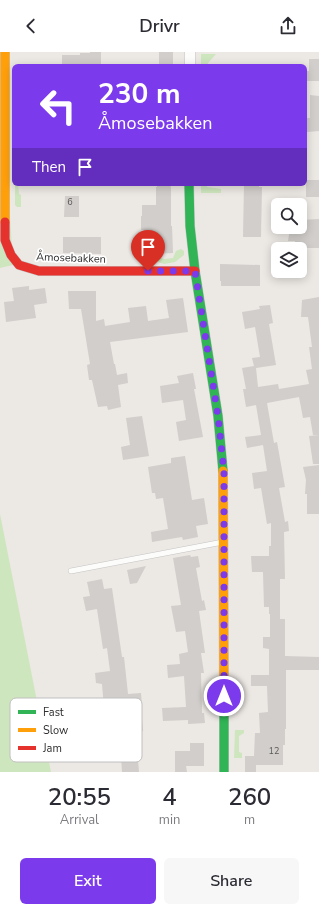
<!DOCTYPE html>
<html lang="en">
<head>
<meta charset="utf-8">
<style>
	:root { --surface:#fff; --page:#f7f7f7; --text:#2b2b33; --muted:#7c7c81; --accent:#7c3aed }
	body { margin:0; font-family:"Nunito Sans",sans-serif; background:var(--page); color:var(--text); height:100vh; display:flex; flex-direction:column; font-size:15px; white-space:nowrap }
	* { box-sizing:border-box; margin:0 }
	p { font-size:13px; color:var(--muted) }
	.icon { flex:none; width:22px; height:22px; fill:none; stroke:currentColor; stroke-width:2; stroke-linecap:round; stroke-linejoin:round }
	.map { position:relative; height:720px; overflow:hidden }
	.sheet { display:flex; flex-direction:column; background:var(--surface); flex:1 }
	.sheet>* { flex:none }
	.banner { position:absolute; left:12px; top:12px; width:295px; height:122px; border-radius:6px; box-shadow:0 2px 10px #0003; background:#7c3aed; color:#fff; overflow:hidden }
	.buttons { position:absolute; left:271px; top:146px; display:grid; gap:8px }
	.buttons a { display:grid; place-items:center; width:36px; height:36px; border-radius:6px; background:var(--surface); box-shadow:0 2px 10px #0003; font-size:20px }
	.pin { position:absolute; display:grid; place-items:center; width:34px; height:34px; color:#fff; margin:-41px -17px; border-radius:50% 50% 50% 0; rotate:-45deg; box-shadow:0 0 4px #0007 }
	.pin .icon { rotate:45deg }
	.me { position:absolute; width:44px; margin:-22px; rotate:0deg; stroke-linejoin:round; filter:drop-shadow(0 0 3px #0008) }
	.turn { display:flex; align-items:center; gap:14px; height:84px; padding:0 20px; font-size:18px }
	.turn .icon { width:52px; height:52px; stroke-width:2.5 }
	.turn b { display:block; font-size:28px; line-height:34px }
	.then { display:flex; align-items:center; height:38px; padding:0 20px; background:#0003; gap:8px; font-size:15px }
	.eta { display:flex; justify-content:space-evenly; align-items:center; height:68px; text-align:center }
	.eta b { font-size:24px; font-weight:600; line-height:28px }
	.cta { display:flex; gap:8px; margin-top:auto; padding:8px 20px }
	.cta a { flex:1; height:46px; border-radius:6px; background:var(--accent); color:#fff; font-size:16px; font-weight:600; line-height:46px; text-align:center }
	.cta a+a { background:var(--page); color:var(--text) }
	header { display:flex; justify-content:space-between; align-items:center; height:52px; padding:0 20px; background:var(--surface); font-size:18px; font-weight:600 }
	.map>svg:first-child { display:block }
</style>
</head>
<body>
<header><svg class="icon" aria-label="back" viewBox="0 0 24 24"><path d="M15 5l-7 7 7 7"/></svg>Drivr<svg class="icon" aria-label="share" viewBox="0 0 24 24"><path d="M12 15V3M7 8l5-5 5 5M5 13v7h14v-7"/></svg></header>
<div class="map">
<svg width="319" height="720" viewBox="0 0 319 720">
	<rect width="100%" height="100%" fill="#ece8e4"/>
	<path fill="#cee6be" d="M 0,0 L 13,213 L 0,216 Z
		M 201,2 L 216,2 L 208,11 L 208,14 L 201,14 Z
		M 15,132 L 18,132 L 19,142 L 21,143 L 21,155 L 17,155 L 15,153 Z
		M 201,132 L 207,132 L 207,135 L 221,137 L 221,141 L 201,141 Z
		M 181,197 L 184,199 L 184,203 L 175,210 L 164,212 L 158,210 L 159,205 L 164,207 L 173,206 L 176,199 Z
		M 0,462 L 51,720 L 0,720 Z
		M 235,678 L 244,678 L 244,681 L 239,684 L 239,700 L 242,701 L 242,706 L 234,706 Z"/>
	<path fill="#d1cecb" d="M 90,0 L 101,0 L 101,14 L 62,14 L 62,3 L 80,3 L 80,1 L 90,1 Z
		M 159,0 L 173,0 L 173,13 L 159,13 Z
		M 309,7 L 319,7 L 319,29 L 305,29 L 305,19 L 309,19 Z
		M 310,43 L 319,44 L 319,79 L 307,80 L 307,78 L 305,78 L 305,66 L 310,66 Z
		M 306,128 L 319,128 L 319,145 L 306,145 Z
		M 157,132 L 170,132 L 171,136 L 171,174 L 172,174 L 173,201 L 152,202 L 151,178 L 141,178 L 141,164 L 142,164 L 142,153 L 156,153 L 156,135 L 157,135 Z
		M 244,132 L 259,132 L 259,135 L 262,135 L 261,185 L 243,185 Z
		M 65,144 L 79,144 L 79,165 L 64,165 Z
		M 319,167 L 319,196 L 295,196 L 295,189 L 288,189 L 290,176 L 300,175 L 300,168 Z
		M 63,185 L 101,185 L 101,202 L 63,201 Z
		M 220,212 L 260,213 L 260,234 L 221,234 L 221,229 L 220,229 Z
		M 29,234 L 29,238 L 45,236 L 47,251 L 34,253 L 36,266 L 6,270 L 4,250 L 14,249 L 12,236 Z
		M 68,239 L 96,239 L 96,269 L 104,267 L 105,274 L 130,270 L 128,256 L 146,254 L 148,269 L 169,266 L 166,248 L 183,246 L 188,280 L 110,290 L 114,312 L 115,312 L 117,323 L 127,321 L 128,331 L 118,333 L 121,355 L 108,358 L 107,354 L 98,355 L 92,328 L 89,328 L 87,313 L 90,312 L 81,257 L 69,257 Z
		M 319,245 L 319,383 L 313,383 L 310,365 L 303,366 L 299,345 L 267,351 L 274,391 L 277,390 L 285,435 L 279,436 L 285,470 L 288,469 L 289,479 L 284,480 L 285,527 L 280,527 L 280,567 L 285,567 L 285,604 L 319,605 L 319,618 L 286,618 L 286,677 L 285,677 L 285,693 L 283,693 L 283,713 L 256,713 L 256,720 L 245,720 L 245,704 L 254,704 L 255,681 L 260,681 L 259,661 L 268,660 L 267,634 L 251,634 L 251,623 L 269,623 L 269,597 L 263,596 L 263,585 L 270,585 L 270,562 L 269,562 L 269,555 L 264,555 L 263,520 L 252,520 L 251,504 L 269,504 L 269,494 L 271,494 L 271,471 L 267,472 L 261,436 L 254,437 L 252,421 L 267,419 L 263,393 L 247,396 L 245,385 L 261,383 L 256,353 L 246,355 L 243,337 L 246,337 L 242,316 L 254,314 L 252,306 L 260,305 L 255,275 L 245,277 L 242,260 L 260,257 L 259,254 L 270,253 L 273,271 L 269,272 L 276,313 L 256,316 L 258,335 L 278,332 L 279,337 L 309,332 L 306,318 L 312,317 L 309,295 L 312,295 L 308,265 L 301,265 L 302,248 Z
		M 193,321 L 196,337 L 194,337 L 203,385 L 179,389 L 176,370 L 186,368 L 183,348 L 162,351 L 160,334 L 179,331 L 177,324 Z
		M 142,364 L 149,404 L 123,408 L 121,395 L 130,393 L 126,366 Z
		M 319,383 L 319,412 L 313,412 L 309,384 Z
		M 185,404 L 192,448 L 204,446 L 208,472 L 196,474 L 198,485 L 183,488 L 182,485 L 152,490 L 151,480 L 168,477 L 163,446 L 156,447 L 155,441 L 152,441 L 148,415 L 171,411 L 171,406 Z
		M 319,413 L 319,462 L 307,462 L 307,442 L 305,442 L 306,428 L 303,415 Z
		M 190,503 L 191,505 L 198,504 L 200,515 L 196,516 L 202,549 L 204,548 L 206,558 L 199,559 L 205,601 L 201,601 L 204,621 L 201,621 L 202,661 L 204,661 L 205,671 L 188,672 L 188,668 L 163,669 L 162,656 L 186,655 L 184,624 L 168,626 L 167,613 L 180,612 L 179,602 L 188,600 L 185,579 L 176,580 L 171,554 L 181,553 L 173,506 Z
		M 146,514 L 137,531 L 130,532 L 127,518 Z
		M 102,527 L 104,537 L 112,536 L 122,605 L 124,605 L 128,642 L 141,641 L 142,655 L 141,655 L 143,679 L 139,679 L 140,695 L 137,696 L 139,720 L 122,720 L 120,688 L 107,691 L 102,632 L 96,631 L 95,621 L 110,619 L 107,596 L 103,597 L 97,557 L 86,559 L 83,545 L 90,544 L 87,530 Z
		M 190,691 L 204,691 L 204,714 L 186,714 L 187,720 L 175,720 L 175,699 L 190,699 Z"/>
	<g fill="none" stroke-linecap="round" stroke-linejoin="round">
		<defs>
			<path id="lane" d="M 71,519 L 223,490"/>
			<path id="street" d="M 190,14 L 190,0"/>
			<path id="fast" d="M 189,132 L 190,174 L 195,219 L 218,364 L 223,419
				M 224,652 L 224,720"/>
			<path id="slow" d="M 5,0 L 5,170
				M 223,419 L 224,652"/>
			<path id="jam" d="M 5,170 L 5,188 L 11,203 L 19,213 L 39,219 L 195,219"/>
		</defs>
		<use href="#lane" stroke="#c5c4c5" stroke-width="6"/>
		<use href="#street" stroke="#c5c4c5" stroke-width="11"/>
		<use href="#fast" stroke="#c5c4c5" stroke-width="10"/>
		<use href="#slow" stroke="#c5c4c5" stroke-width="10"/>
		<use href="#jam" stroke="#c5c4c5" stroke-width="10"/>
		<use href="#lane" stroke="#fcfcfb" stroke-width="5"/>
		<use href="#street" stroke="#fcfcfb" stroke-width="10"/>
		<use href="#fast" stroke="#30b455" stroke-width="9"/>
		<use href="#slow" stroke="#ff9f0a" stroke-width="9"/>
		<use href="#jam" stroke="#e5322d" stroke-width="9"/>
	</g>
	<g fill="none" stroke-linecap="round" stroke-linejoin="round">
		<path stroke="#7c3aed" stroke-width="7" stroke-dasharray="0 12.6" d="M 148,219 L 195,219 L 218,364 L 224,420 L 224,644"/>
	</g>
	<g text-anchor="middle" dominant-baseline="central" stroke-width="3.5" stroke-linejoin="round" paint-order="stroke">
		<g font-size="9" fill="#585857">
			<text x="70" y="150">6</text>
			<text x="274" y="699">12</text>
		</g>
		<g font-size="11" fill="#2e2e2e" stroke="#fff">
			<text transform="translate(71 206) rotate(2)">Åmosebakken</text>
		</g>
	</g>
	<rect x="10" y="646" width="132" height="64" rx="6" fill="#fff" stroke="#c0c0c0" stroke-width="1"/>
	<rect x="18" y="658" width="18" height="4" fill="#30b455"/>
	<rect x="18" y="676" width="18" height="4" fill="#ff9f0a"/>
	<rect x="18" y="694" width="18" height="4" fill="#e5322d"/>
	<g font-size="11" fill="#2e2e2e">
		<text x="43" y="664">Fast</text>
		<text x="43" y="682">Slow</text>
		<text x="43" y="700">Jam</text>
	</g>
</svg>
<div class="buttons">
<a><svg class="icon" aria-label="search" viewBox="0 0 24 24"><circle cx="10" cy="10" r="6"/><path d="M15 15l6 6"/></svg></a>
<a><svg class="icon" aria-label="layers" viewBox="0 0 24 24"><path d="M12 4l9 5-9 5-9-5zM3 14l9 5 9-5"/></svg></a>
</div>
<div class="pin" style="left:148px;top:219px;background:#d93025"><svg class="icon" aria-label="arrive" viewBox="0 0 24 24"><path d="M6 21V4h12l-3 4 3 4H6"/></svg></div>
<svg class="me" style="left:224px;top:644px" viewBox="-20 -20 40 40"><circle r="17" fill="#7c3aed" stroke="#fff" stroke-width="3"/><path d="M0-11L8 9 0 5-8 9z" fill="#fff"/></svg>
<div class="banner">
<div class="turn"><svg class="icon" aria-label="left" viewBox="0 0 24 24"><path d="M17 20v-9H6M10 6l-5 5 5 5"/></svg><div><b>230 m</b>Åmosebakken</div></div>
<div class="then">Then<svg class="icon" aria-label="arrive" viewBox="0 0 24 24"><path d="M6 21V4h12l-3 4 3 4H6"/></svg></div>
</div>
</div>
<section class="sheet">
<div class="eta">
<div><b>20:55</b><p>Arrival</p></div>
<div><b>4</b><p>min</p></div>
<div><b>260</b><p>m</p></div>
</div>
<div class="cta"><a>Exit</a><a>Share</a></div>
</section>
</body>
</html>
